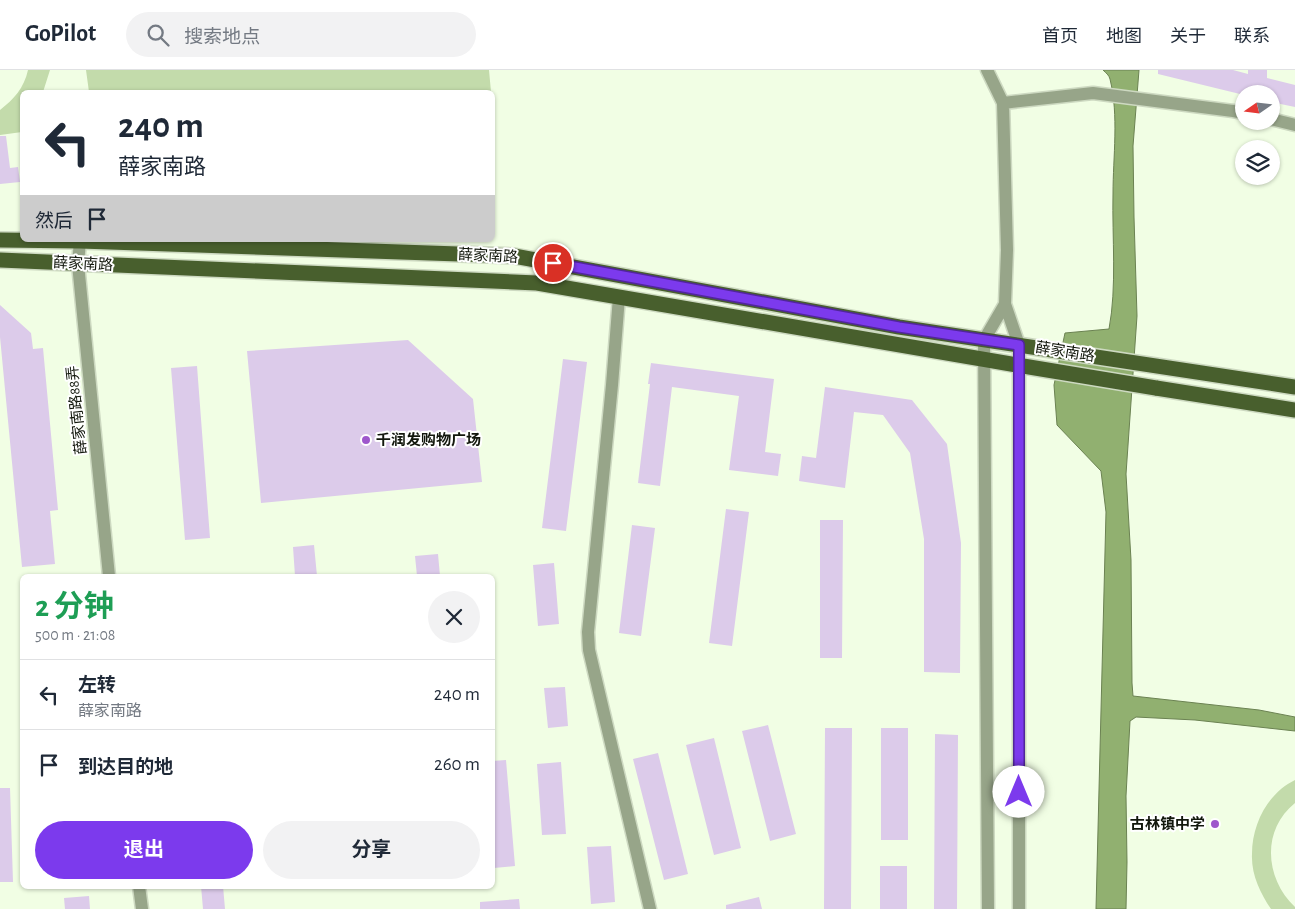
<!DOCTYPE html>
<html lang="zh">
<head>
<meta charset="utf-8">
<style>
	:root { --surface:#fff; --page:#f2f2f3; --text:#1f2937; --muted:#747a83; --line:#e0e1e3; --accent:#7c3aed }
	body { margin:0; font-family:"Alegreya Sans","Noto Sans SC",sans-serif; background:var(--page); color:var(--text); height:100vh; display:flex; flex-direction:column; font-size:19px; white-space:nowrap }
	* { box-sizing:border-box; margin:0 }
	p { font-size:16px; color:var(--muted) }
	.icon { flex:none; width:28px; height:28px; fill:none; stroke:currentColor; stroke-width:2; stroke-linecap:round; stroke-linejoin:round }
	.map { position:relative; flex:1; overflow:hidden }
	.panel { position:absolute; left:20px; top:504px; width:475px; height:315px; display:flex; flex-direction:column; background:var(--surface); border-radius:8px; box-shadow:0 1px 4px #0004 }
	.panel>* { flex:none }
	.banner { position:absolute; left:20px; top:20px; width:475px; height:152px; border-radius:8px; box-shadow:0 1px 4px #0004; background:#fff; color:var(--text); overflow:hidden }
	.needle { width:32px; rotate:256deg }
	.controls { position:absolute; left:1235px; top:15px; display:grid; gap:10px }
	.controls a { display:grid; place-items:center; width:45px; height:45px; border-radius:50%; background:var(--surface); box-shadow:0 1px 4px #0004; font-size:25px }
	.pin { position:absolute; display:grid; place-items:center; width:42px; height:42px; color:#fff; margin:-21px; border:2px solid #fff; border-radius:50%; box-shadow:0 1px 5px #0007 }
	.me { position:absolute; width:55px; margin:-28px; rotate:0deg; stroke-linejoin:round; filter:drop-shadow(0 0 4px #0008) }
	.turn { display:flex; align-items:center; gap:18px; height:105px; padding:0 15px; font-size:22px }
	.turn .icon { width:65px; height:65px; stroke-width:2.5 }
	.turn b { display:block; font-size:35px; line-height:42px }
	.then { display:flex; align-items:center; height:48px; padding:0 15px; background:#0003; gap:10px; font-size:19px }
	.round { display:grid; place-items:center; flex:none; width:52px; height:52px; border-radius:26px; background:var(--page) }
	.headline { display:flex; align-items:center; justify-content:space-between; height:85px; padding:0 15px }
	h1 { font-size:30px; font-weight:700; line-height:38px; color:#1e9e55 }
	.button { display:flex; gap:10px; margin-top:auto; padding:10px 15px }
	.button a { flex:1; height:58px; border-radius:30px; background:var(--accent); color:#fff; font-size:20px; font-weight:700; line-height:58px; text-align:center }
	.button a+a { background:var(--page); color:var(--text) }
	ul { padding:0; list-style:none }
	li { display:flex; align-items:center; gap:15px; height:70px; padding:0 15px; border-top:1px solid var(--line) }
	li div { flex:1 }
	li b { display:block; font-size:19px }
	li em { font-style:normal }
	header { display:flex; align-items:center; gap:30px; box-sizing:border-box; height:70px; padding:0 25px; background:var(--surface); border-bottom:1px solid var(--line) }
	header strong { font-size:24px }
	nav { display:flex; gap:28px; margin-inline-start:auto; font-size:18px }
	.search { width:350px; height:45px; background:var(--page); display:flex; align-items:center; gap:12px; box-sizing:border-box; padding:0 18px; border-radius:28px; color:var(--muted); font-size:19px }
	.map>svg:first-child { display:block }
</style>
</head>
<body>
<header>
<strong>GoPilot</strong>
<div class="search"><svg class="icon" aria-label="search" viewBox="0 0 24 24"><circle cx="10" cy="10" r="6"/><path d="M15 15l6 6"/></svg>搜索地点</div>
<nav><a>首页</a><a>地图</a><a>关于</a><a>联系</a></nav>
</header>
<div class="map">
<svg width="1295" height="839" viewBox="0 0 1295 839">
	<rect width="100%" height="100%" fill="#f1fee4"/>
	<path fill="#c3dbab" d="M 28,0 L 50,0 L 43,22 L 22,22 L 22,62 L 0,65 L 0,40 C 14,29 24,18 28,0 Z
		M 86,0 L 489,0 L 491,22 L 89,22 Z
		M 1295,710 L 1295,733 C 1261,760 1265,809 1295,837 L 1295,839 L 1271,839 C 1260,823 1251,804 1252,784 C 1252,754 1268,723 1295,710 Z"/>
	<path fill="#91b070" stroke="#6b8252" d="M 1103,0 L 1139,0 L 1133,76 L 1134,147 L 1137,246 L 1126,404 L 1131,490 L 1132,613 L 1133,626 L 1259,640 L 1295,647 L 1295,661 L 1195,650 L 1136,647 L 1130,651 L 1126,726 L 1127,792 L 1126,839 L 1096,839 L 1106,442 L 1101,401 L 1057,355 L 1054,315 L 1065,263 L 1109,259 C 1117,217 1112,167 1113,124 C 1113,86 1119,46 1110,9 C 1109,5 1106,3 1103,0 Z"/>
	<path fill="#dccbea" d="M 1158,0 L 1233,0 L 1248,4 L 1248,0 L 1267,0 L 1267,8 L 1295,15 L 1295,37 L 1271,32 L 1271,24 L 1240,24 L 1158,4 Z
		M 0,66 L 6,66 L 10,98 L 18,97 L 20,112 L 0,114 Z
		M 0,235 L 31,263 L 33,279 L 43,278 L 58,440 L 50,441 L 55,494 L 22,497 L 0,267 Z
		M 408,270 L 473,329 L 482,412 L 261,433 L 247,281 Z
		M 563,289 L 587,292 L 566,461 L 542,458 Z
		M 651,293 L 774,309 L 765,382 L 781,384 L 778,406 L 729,400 L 739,326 L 672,317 L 660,416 L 638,413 L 650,314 L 648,314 Z
		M 197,296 L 210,468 L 185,470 L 171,298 Z
		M 825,317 L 912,330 L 947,374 L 961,473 L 960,603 L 924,602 L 924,469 L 910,383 L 883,345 L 854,342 L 845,418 L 799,411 L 802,386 L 816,388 Z
		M 726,439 L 749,442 L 732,576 L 709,573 Z
		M 820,450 L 843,450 L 842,588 L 820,588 Z
		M 632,455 L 655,458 L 641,566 L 619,563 Z
		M 314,475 L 317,506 L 295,506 L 293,477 Z
		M 438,484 L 440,506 L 417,506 L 415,486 Z
		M 554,493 L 559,554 L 538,556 L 533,495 Z
		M 565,617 L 568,656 L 548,658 L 544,618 Z
		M 768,655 L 796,764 L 770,771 L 742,661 Z
		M 825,658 L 852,658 L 851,839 L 824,839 Z
		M 881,658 L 908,658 L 908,770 L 881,770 Z
		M 935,664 L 958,665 L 957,839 L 934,839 Z
		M 714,668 L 741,778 L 714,785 L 686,675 Z
		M 658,683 L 688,804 L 664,810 L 633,689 Z
		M 506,690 L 515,796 L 494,798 L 492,782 L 492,691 Z
		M 561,692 L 566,764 L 542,765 L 537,694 Z
		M 0,718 L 10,718 L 13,812 L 0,812 Z
		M 611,776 L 615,832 L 591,834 L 587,777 Z
		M 880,796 L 907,796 L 907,839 L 880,839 Z
		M 201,816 L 223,816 L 225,839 L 203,839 Z
		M 89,826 L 90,839 L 65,839 L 64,828 Z
		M 759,827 L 762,839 L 726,839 L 726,835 Z
		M 519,829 L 520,839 L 480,839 L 480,832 Z"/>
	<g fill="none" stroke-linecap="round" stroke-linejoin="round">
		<defs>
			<path id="minor" d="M 987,0 L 1003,33 L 1007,180 L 1005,234 L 1019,275 L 1019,839
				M 1003,33 L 1093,23 L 1233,41 L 1244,43
				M 1271,49 L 1295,55
				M 80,171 L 78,194 L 109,506
				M 619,227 L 612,315 L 588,562 L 589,580 L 650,839
				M 139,816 L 142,839
				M 988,839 L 984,270 L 1005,234"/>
			<path id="major" d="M 0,170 L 80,171 L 514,186 L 899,257 L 1295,317
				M 0,190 L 537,213 L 1017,295
				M 1156,318 L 1295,340"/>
		</defs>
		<use href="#minor" stroke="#cdd9c1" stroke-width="15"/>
		<use href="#major" stroke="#cdd9c1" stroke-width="18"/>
		<use href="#minor" stroke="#97a589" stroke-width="12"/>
		<use href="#major" stroke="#485f2d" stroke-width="15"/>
		<defs>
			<path id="major-bridge" d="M 1017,295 L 1156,318"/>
		</defs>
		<use href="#major-bridge" stroke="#cdd9c1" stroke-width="18" stroke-linecap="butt"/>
		<use href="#major-bridge" stroke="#485f2d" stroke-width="15"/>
	</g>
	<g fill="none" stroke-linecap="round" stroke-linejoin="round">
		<defs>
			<path id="route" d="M 553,193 L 899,257 L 1019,275 L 1019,722"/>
		</defs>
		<use href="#route" stroke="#51269a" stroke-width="12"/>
		<use href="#route" stroke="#7c3aed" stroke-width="9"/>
	</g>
	<g fill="#9e57cc" stroke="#fff" stroke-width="2">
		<circle cx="366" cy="370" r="5"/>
		<circle cx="1215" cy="754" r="5"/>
	</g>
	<g text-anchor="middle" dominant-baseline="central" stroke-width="4" stroke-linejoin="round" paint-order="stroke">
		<g font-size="15" fill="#12170c" stroke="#fff">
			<text transform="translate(488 186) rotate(3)">薛家南路</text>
			<text transform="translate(83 194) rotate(3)">薛家南路</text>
			<text transform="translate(1065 282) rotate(9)">薛家南路</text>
			<text transform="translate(77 340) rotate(-96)">薛家南路88弄</text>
		</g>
		<g font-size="15" font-weight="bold" fill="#12170c" stroke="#fff" text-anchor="start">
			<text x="376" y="370">千润发购物广场</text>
			<text x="1205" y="754" text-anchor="end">古林镇中学</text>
		</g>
	</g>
</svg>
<div class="controls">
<a><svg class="needle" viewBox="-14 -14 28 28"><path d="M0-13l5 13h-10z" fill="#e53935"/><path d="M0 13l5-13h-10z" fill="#747a83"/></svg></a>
<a><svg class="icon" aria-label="layers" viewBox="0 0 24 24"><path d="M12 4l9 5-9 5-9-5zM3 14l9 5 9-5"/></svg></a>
</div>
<div class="pin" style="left:553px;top:193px;background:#d93025"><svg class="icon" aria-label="arrive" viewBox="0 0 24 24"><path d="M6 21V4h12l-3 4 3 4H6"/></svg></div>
<svg class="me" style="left:1019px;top:722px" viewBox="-20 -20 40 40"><circle r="19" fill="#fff"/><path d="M0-13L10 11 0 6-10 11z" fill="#7c3aed"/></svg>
<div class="banner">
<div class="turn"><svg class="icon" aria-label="left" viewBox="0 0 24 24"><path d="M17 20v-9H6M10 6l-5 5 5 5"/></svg><div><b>240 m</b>薛家南路</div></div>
<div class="then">然后<svg class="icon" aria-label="arrive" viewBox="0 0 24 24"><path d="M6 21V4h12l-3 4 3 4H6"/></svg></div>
</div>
<section class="panel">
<div class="headline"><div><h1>2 分钟</h1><p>500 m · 21:08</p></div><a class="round"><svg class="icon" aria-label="close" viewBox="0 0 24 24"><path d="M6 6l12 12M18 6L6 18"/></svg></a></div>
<ul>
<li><svg class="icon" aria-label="left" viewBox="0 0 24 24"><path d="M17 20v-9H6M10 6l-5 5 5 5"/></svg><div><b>左转</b><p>薛家南路</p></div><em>240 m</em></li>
<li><svg class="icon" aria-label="arrive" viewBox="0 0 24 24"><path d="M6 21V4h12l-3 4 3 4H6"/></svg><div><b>到达目的地</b></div><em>260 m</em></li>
</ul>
<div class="button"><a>退出</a><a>分享</a></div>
</section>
</div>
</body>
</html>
